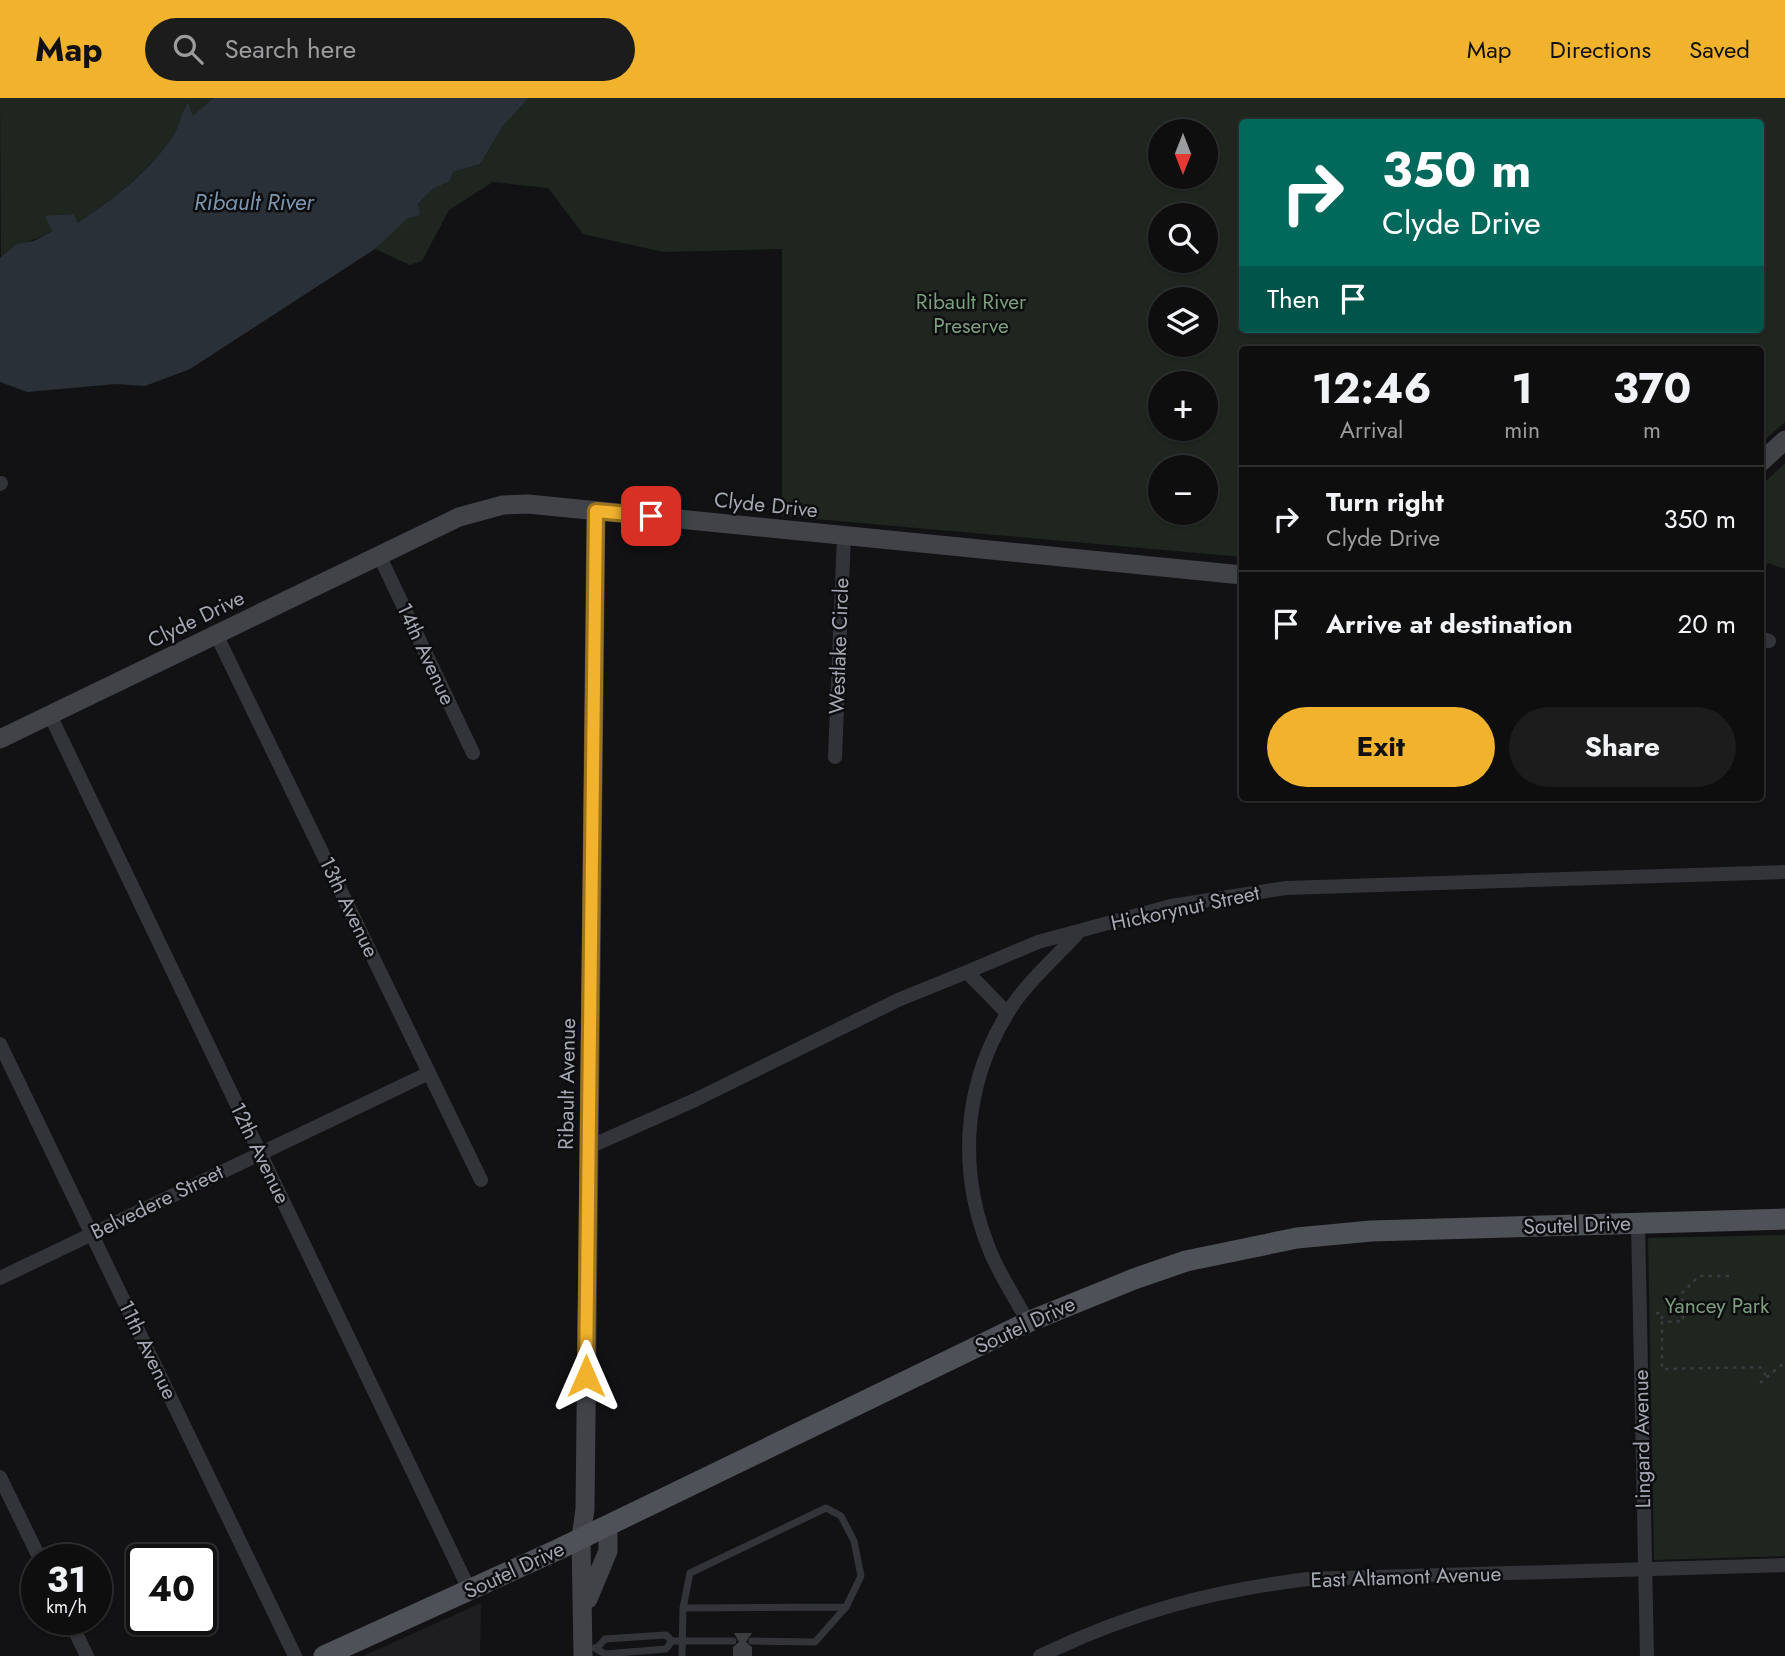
<!DOCTYPE html>
<html lang="en">
<head>
<meta charset="utf-8">
<style>
	:root { --surface:#0e0e0f; --page:#1c1c1d; --text:#f1f3f6; --muted:#9b9c9e; --line:#2e2e2f; --accent:#f1b22d }
	body { margin:0; font-family:Jost,sans-serif; background:var(--page); color:var(--text); height:100vh; display:flex; flex-direction:column; font-size:26px; white-space:nowrap }
	* { box-sizing:border-box; margin:0 }
	p { font-size:23px; color:var(--muted) }
	.icon { flex:none; width:38px; height:38px; fill:none; stroke:currentColor; stroke-width:2; stroke-linecap:round; stroke-linejoin:round }
	.map { position:relative; flex:1; overflow:hidden }
	.panel { position:absolute; left:1239px; top:248px; width:525px; height:455px; display:flex; flex-direction:column; background:var(--surface); border-radius:7px; box-shadow:0 2px 5px #0004,0 0 0 2px var(--line) }
	.panel>* { flex:none }
	.hud { position:absolute; left:1239px; top:21px; width:525px; height:214px; border-radius:7px; box-shadow:0 2px 5px #0004,0 0 0 2px var(--line); background:#00695c; color:#fff; overflow:hidden }
	.needle { width:46px; rotate:180deg }
	.controls { position:absolute; left:1148px; top:21px; display:grid; gap:14px }
	.controls a { display:grid; place-items:center; width:70px; height:70px; border-radius:50%; background:var(--surface); box-shadow:0 2px 5px #0004,0 0 0 2px var(--line); font-size:35px }
	.speed { position:absolute; left:21px; top:1446px; display:flex; gap:14px; font-size:35px; font-weight:700; text-align:center }
	.speed>* { display:grid; place-content:center; width:91px; height:91px; border-radius:50%; background:var(--surface); box-shadow:0 2px 5px #0004,0 0 0 2px var(--line); line-height:1 }
	.speed small { font-size:18px; font-weight:400 }
	.speed .limit { border:4px solid #111; border-radius:10px; background:#fff; color:#111 }
	.pin { position:absolute; display:grid; place-items:center; width:60px; height:60px; color:#fff; margin:-30px; border-radius:14px; box-shadow:0 4px 10px #0006 }
	.me { position:absolute; width:77px; margin:-38px; rotate:0deg; stroke-linejoin:round; filter:drop-shadow(0 0 5px #0008) }
	.turn { display:flex; align-items:center; gap:24px; height:147px; padding:0 28px; font-size:32px }
	.turn .icon { width:91px; height:91px; stroke-width:2.5 }
	.turn b { display:block; font-size:49px; line-height:60px }
	.then { display:flex; align-items:center; height:66px; padding:0 28px; background:#0003; gap:14px; font-size:26px }
	.eta { display:flex; justify-content:space-evenly; align-items:center; height:119px; text-align:center }
	.eta b { font-size:42px; font-weight:700; line-height:49px }
	.button { display:flex; gap:14px; margin-top:auto; padding:14px 28px }
	.button a { flex:1; height:80px; border-radius:42px; background:var(--accent); color:#111; font-size:28px; font-weight:700; line-height:80px; text-align:center }
	.button a+a { background:var(--page); color:var(--text) }
	ul { padding:0; list-style:none }
	li { display:flex; align-items:center; gap:21px; height:105px; padding:0 28px; border-top:2px solid var(--line) }
	li div { flex:1 }
	li b { display:block; font-size:26px }
	li em { font-style:normal }
	header { display:flex; align-items:center; gap:42px; box-sizing:border-box; height:98px; padding:0 35px; background:var(--accent); color:#111 }
	header strong { font-size:33px }
	nav { display:flex; gap:38px; margin-inline-start:auto; font-size:24px }
	.search { width:490px; height:63px; background:var(--page); display:flex; align-items:center; gap:18px; box-sizing:border-box; padding:0 24px; border-radius:38px; color:var(--muted); font-size:26px }
	.map>svg:first-child { display:block }
</style>
</head>
<body>
<header>
<strong>Map</strong>
<div class="search"><svg class="icon" aria-label="search" viewBox="0 0 24 24"><circle cx="10" cy="10" r="6"/><path d="M15 15l6 6"/></svg>Search here</div>
<nav><a>Map</a><a>Directions</a><a>Saved</a></nav>
</header>
<div class="map">
<svg width="1785" height="1558" viewBox="0 0 1785 1558">
	<rect width="100%" height="100%" fill="#121214"/>
	<path fill="#1e1e21" d="M 481,1505 L 480,1558 L 363,1558 Z"/>
	<path fill="#1e261f" fill-rule="evenodd" d="M 0,0 L 213,0 L 193,19 L 188,6 C 180,17 181,27 175,36 C 150,73 114,100 78,125 L 46,119 L 52,133 C 34,143 17,146 1,160 Z
		M 529,0 L 1785,0 L 1785,324 L 1761,345 L 1760,252 L 1242,252 L 1242,459 L 782,418 L 782,151 L 663,154 L 583,136 L 548,90 L 493,84 L 449,112 L 422,163 L 410,167 L 375,151 L 433,91 L 450,83 L 453,74 L 480,66 L 503,28 ZM 1242,24 L 1760,24 L 1760,231 L 1242,231 ZM 1160,33 L 1206,33 L 1206,79 L 1160,79 ZM 1160,117 L 1206,117 L 1206,163 L 1160,163 ZM 1160,201 L 1206,201 L 1206,247 L 1160,247 ZM 1160,285 L 1206,285 L 1206,331 L 1160,331 ZM 1160,369 L 1206,369 L 1206,415 L 1160,415 Z
		M 1785,365 L 1785,471 L 1768,465 L 1761,472 L 1761,388 Z
		M 1785,1137 L 1785,1458 L 1654,1462 L 1648,1140 Z"/>
	<path fill="#293037" d="M 213,0 L 529,0 L 503,28 L 480,66 L 453,74 L 450,83 L 433,91 L 418,106 L 420,117 L 408,120 L 375,151 L 190,271 L 145,288 L 116,286 L 27,294 L 0,284 L 0,160 L 17,146 L 34,143 L 52,133 L 45,118 L 73,116 L 78,125 C 114,100 151,73 175,35 C 180,27 180,16 188,5 L 193,18 Z"/>
	<path fill="#3c3d41" d="M 734,1535 L 752,1535 L 746,1544 L 752,1549 L 752,1558 L 733,1558 L 733,1549 L 739,1544 Z"/>
	<g fill="none" stroke-linecap="round" stroke-linejoin="round">
		<path stroke="#393b40" stroke-width="2.5" stroke-dasharray="3.5 5" stroke-linecap="butt" d="M 1729,1178 L 1699,1178 L 1682,1195 L 1683,1223 L 1662,1224 L 1662,1271 L 1760,1269 L 1767,1279
			M 1656,1215 L 1662,1215 L 1662,1224
			M 1760,1285 L 1785,1264"/>
		<path stroke="#333439" stroke-width="7" d="M 683,1510 L 690,1475 L 826,1410 L 841,1418 L 854,1443 L 861,1478 L 846,1509 L 815,1544 L 752,1543
			M 595,1550 L 605,1556 L 666,1551 L 672,1543
			M 597,1550 L 605,1541 L 666,1537 L 672,1543 L 733,1543
			M 682,1558 L 683,1510 L 846,1509"/>
		<path stroke="#333439" stroke-width="14" d="M 0,386 L 1,385
			M 379,457 L 473,655
			M 216,536 L 481,1082
			M 1760,540 L 1769,543
			M 50,617 L 470,1493
			M 835,659 L 844,437
			M 967,874 L 1007,915
			M 0,946 L 295,1558
			M 589,1049 L 695,1002 L 898,902 L 967,874 L 1038,844 L 1171,808 L 1286,790 L 1785,774
			M 1638,1125 L 1647,1558
			M 0,1180 L 429,975
			M 1028,1224 C 1016,1201 1000,1178 990,1153 C 958,1075 962,990 1007,916 C 1024,887 1054,861 1077,836
			M 0,1379 L 40,1461
			M 69,1521 L 87,1558
			M 1040,1558 C 1129,1515 1210,1493 1308,1481 L 1785,1467"/>
		<path stroke="#414349" stroke-width="19" d="M 1760,365 L 1785,342
			M 0,641 L 459,419 L 503,407 L 528,406 L 1242,477
			M 588,1501 L 608,1453 L 608,1428
			M 583,1558 L 581,1440 L 585,1411 L 596,413"/>
		<path stroke="#4f5158" stroke-width="21" d="M 324,1558 L 557,1452 L 1028,1224 L 1134,1181 L 1186,1163 L 1297,1140 L 1371,1133 L 1785,1121"/>
	</g>
	<g fill="none" stroke-linecap="round" stroke-linejoin="round">
		<defs>
			<path id="route" d="M 586,1278 L 596,413 L 651,418"/>
		</defs>
		<use href="#route" stroke="#9d741d" stroke-width="18"/>
		<use href="#route" stroke="#f1b22d" stroke-width="12"/>
	</g>
	<g text-anchor="middle" dominant-baseline="central" stroke-width="5" stroke-linejoin="round" paint-order="stroke">
		<g font-size="21" fill="#7a9f7d" stroke="#0d0d0f">
			<text x="971" y="204">Ribault River<tspan x="971" dy="24">Preserve</tspan></text>
			<text x="1717" y="1208">Yancey Park</text>
		</g>
		<g font-size="21" fill="#a4a8b4" stroke="#0d0d0f">
			<text transform="translate(766 407) rotate(6)">Clyde Drive</text>
			<text transform="translate(196 521) rotate(-26)">Clyde Drive</text>
			<text transform="translate(839 548) rotate(-88)">Westlake Circle</text>
			<text transform="translate(426 556) rotate(65)">14th Avenue</text>
			<text transform="translate(349 809) rotate(64)">13th Avenue</text>
			<text transform="translate(1185 810) rotate(-12)">Hickorynut Street</text>
			<text transform="translate(567 986) rotate(-89)">Ribault Avenue</text>
			<text transform="translate(260 1055) rotate(64)">12th Avenue</text>
			<text transform="translate(157 1104) rotate(-26)">Belvedere Street</text>
			<text transform="translate(1577 1127) rotate(-2)">Soutel Drive</text>
			<text transform="translate(1025 1227) rotate(-25)">Soutel Drive</text>
			<text transform="translate(148 1252) rotate(64)">11th Avenue</text>
			<text transform="translate(1642 1341) rotate(-91)">Lingard Avenue</text>
			<text transform="translate(514 1472) rotate(-25)">Soutel Drive</text>
			<text transform="translate(1406 1479) rotate(-2)">East Altamont Avenue</text>
		</g>
		<g font-size="23" font-style="italic" fill="#7a96b0" stroke="#0d0d0f">
			<text x="254" y="104">Ribault River</text>
		</g>
	</g>
</svg>
<div class="controls">
<a><svg class="needle" viewBox="-14 -14 28 28"><path d="M0-13l5 13h-10z" fill="#e53935"/><path d="M0 13l5-13h-10z" fill="#9b9c9e"/></svg></a>
<a><svg class="icon" aria-label="search" viewBox="0 0 24 24"><circle cx="10" cy="10" r="6"/><path d="M15 15l6 6"/></svg></a>
<a><svg class="icon" aria-label="layers" viewBox="0 0 24 24"><path d="M12 4l9 5-9 5-9-5zM3 14l9 5 9-5"/></svg></a>
<a>+</a>
<a>−</a>
</div>
<div class="speed"><div>31<small>km/h</small></div><div class="limit">40</div></div>
<div class="pin" style="left:651px;top:418px;background:#d93025"><svg class="icon" aria-label="arrive" viewBox="0 0 24 24"><path d="M6 21V4h12l-3 4 3 4H6"/></svg></div>
<svg class="me" style="left:586px;top:1278px" viewBox="-20 -20 40 40"><path d="M0-17L14 15 0 8-14 15z" fill="#f1b22d" stroke="#fff" stroke-width="4"/></svg>
<div class="hud">
<div class="turn"><svg class="icon" aria-label="right" viewBox="0 0 24 24"><path d="M7 20v-9h11M14 6l5 5-5 5"/></svg><div><b>350 m</b>Clyde Drive</div></div>
<div class="then">Then<svg class="icon" aria-label="arrive" viewBox="0 0 24 24"><path d="M6 21V4h12l-3 4 3 4H6"/></svg></div>
</div>
<section class="panel">
<div class="eta">
<div><b>12:46</b><p>Arrival</p></div>
<div><b>1</b><p>min</p></div>
<div><b>370</b><p>m</p></div>
</div>
<ul>
<li><svg class="icon" aria-label="right" viewBox="0 0 24 24"><path d="M7 20v-9h11M14 6l5 5-5 5"/></svg><div><b>Turn right</b><p>Clyde Drive</p></div><em>350 m</em></li>
<li><svg class="icon" aria-label="arrive" viewBox="0 0 24 24"><path d="M6 21V4h12l-3 4 3 4H6"/></svg><div><b>Arrive at destination</b></div><em>20 m</em></li>
</ul>
<div class="button"><a>Exit</a><a>Share</a></div>
</section>
</div>
</body>
</html>
